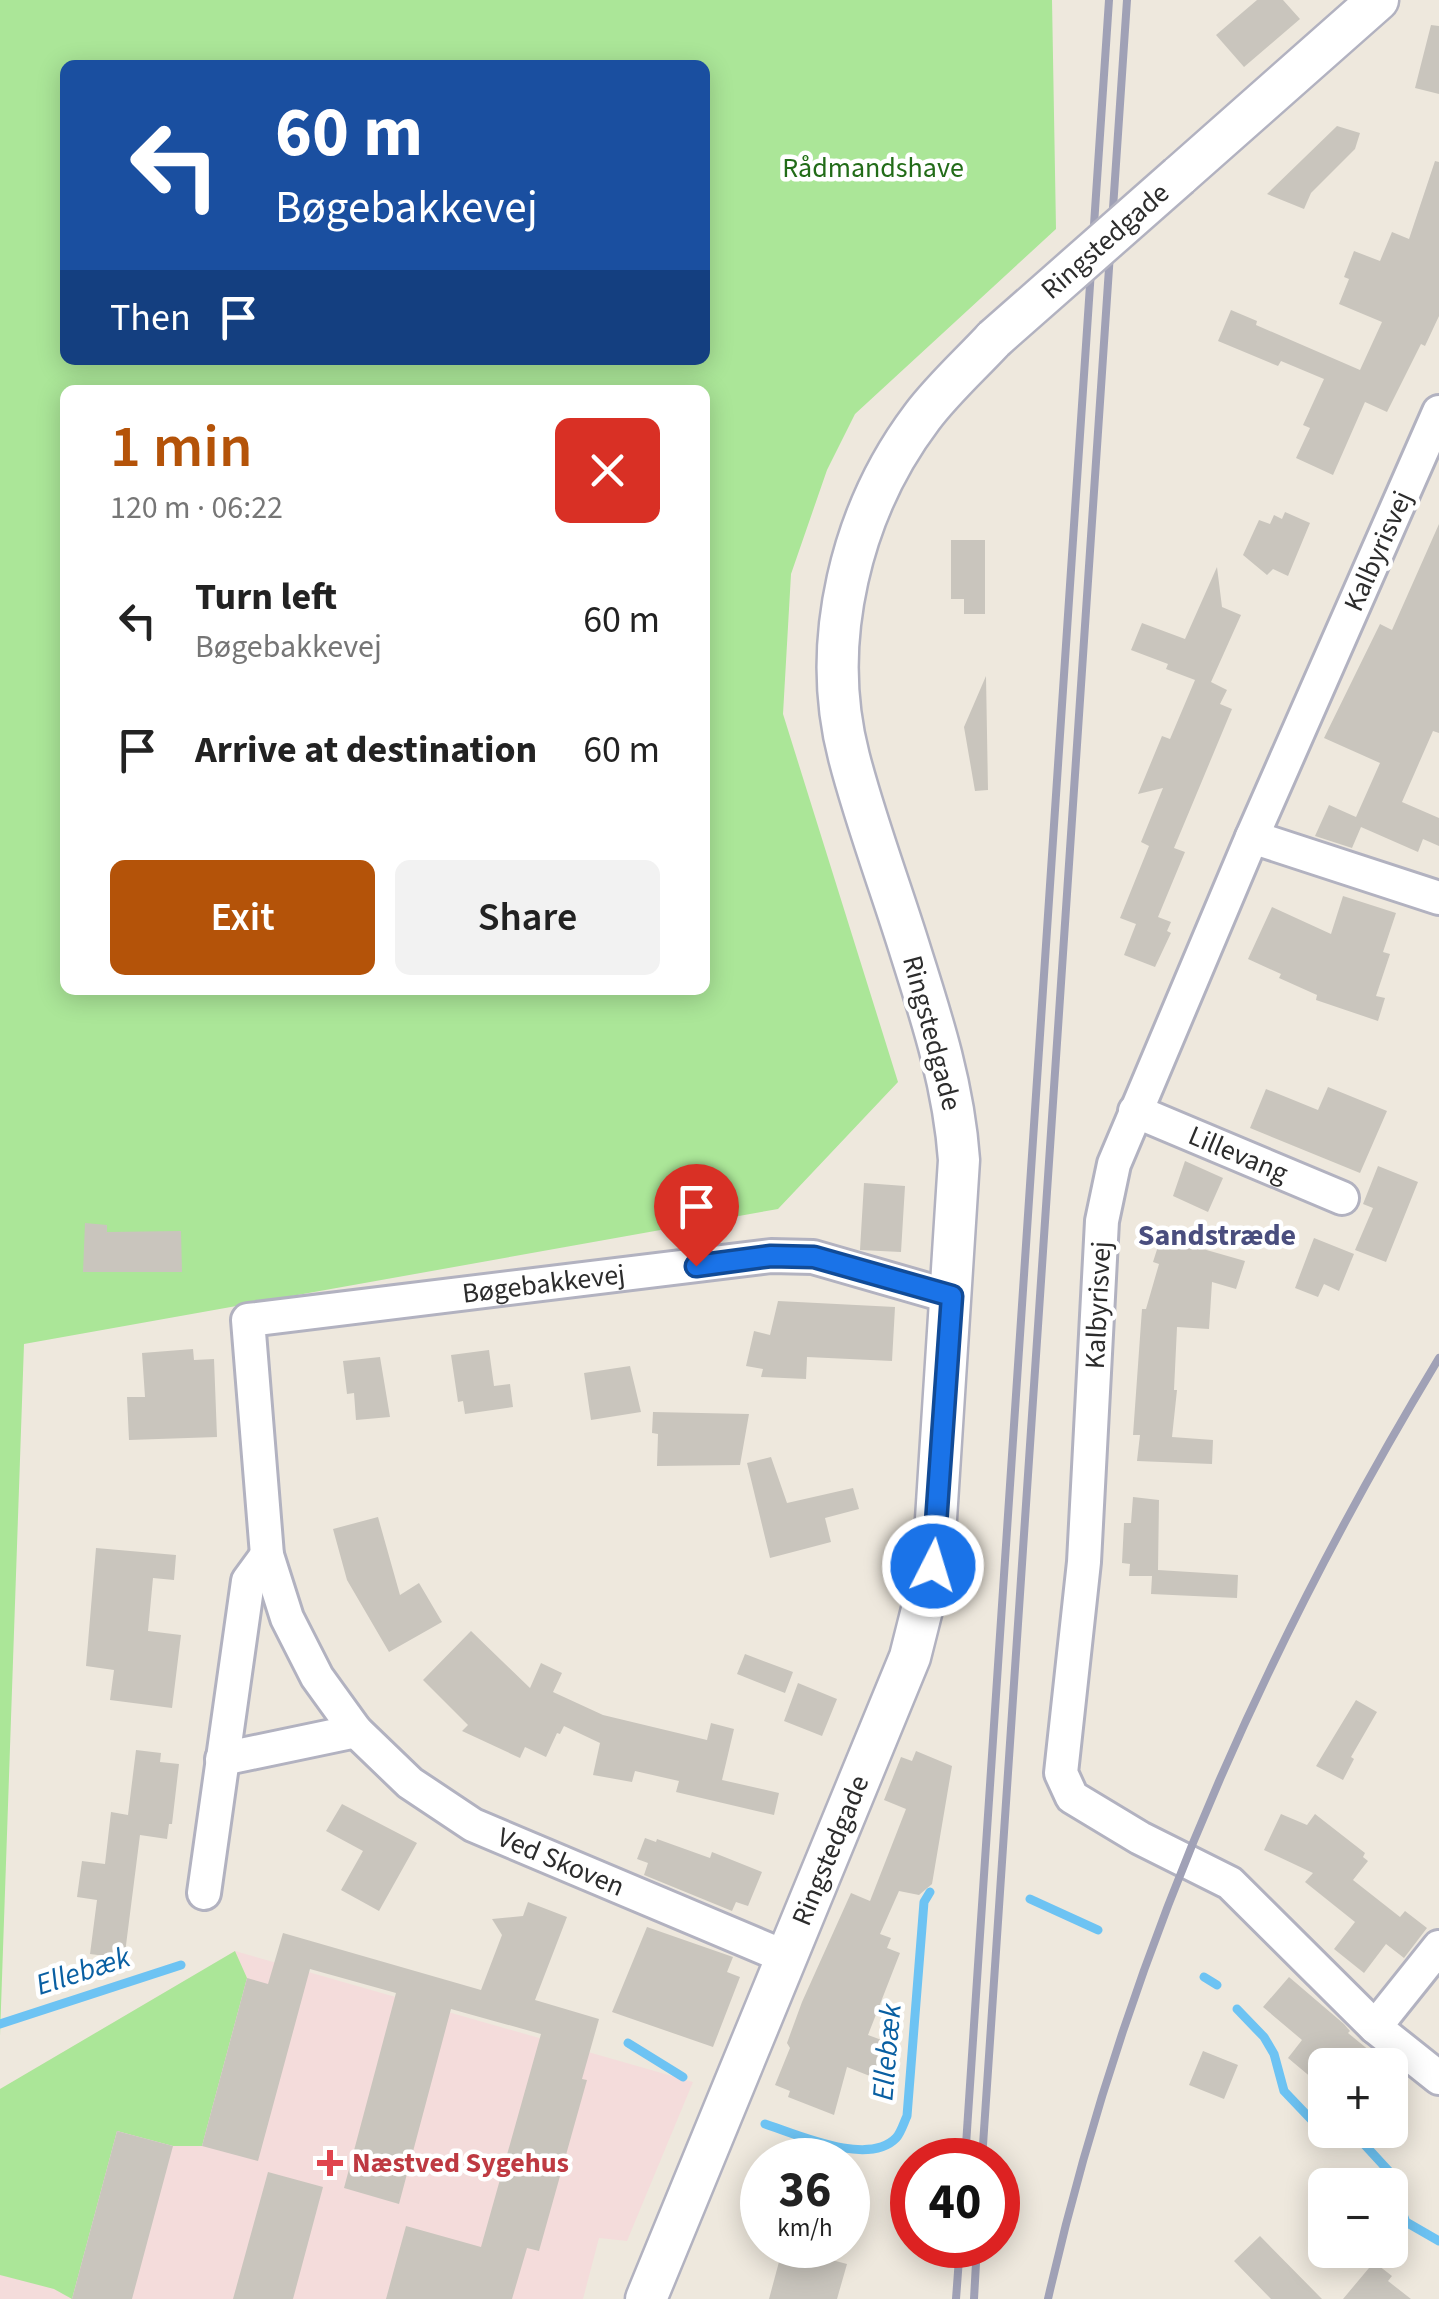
<!DOCTYPE html>
<html lang="en">
<head>
<meta charset="utf-8">
<style>
	:root { --surface:#fff; --page:#f2f2f2; --text:#222; --muted:#767676; --accent:#b45309 }
	body { margin:0; font-family:"Source Sans 3",sans-serif; background:var(--page); color:var(--text); height:100vh; display:flex; flex-direction:column; font-size:38px; white-space:nowrap }
	* { box-sizing:border-box; margin:0 }
	p { font-size:32px; color:var(--muted) }
	.icon { flex:none; width:55px; height:55px; fill:none; stroke:currentColor; stroke-width:2; stroke-linecap:round; stroke-linejoin:round }
	.map { position:relative; flex:1; overflow:hidden }
	.sheet { position:absolute; left:60px; top:385px; width:650px; height:610px; display:flex; flex-direction:column; background:var(--surface); border-radius:15px; box-shadow:0 5px 25px #0003 }
	.sheet>* { flex:none }
	.hud { position:absolute; left:60px; top:60px; width:650px; height:305px; border-radius:15px; box-shadow:0 5px 25px #0003; background:#1a4fa0; color:#fff; overflow:hidden }
	.buttons { position:absolute; left:1308px; top:2048px; display:grid; gap:20px }
	.buttons a { display:grid; place-items:center; width:100px; height:100px; border-radius:15px; background:var(--surface); box-shadow:0 5px 25px #0003; font-size:50px }
	.speed { position:absolute; left:740px; top:2138px; display:flex; gap:20px; font-size:50px; font-weight:700; text-align:center }
	.speed>* { display:grid; place-content:center; width:130px; height:130px; border-radius:50%; background:var(--surface); box-shadow:0 5px 25px #0003; line-height:1 }
	.speed small { font-size:25px; font-weight:400 }
	.speed .limit { border:15px solid #d22; background:#fff; color:#111 }
	.pin { position:absolute; display:grid; place-items:center; width:85px; height:85px; color:#fff; margin:-102px -42px; border-radius:50% 50% 50% 0; rotate:-45deg; box-shadow:0 0 10px #0007 }
	.pin .icon { rotate:45deg }
	.me { position:absolute; width:110px; margin:-55px; rotate:5deg; stroke-linejoin:round; filter:drop-shadow(0 0 8px #0008) }
	.turn { display:flex; align-items:center; gap:35px; height:210px; padding:0 50px; font-size:45px }
	.turn .icon { width:130px; height:130px; stroke-width:2.5 }
	.turn b { display:block; font-size:70px; line-height:85px }
	.then { display:flex; align-items:center; height:95px; padding:0 50px; background:#0003; gap:20px; font-size:38px }
	.round { display:grid; place-items:center; flex:none; width:105px; height:105px; border-radius:15px; background:var(--page) }
	.headline { display:flex; align-items:center; justify-content:space-between; height:170px; padding:0 50px }
	h1 { font-size:60px; font-weight:600; line-height:75px; color:var(--accent) }
	.primary-button { display:flex; gap:20px; margin-top:auto; padding:20px 50px }
	.primary-button a { flex:1; height:115px; border-radius:15px; background:var(--accent); color:#fff; font-size:40px; font-weight:600; line-height:115px; text-align:center }
	.primary-button a+a { background:var(--page); color:var(--text) }
	ul { padding:0; list-style:none }
	li { display:flex; align-items:center; gap:30px; height:130px; padding:0 50px }
	li div { flex:1 }
	li b { display:block; font-size:38px }
	li em { font-style:normal }
	.map>svg:first-child { display:block }
</style>
</head>
<body>
<div class="map">
<svg width="1439" height="2299" viewBox="0 0 1439 2299">
	<rect width="100%" height="100%" fill="#eee8dd"/>
	<path fill="#f4dcdb" d="M 235,1951 L 693,2082 L 627,2241 L 599,2238 L 583,2299 L 0,2299 L 0,2089 Z"/>
	<path fill="#abe698" fill-rule="evenodd" d="M 0,0 L 1052,0 L 1056,229 L 855,414 L 827,470 L 791,574 L 783,714 L 898,1082 L 778,1209 L 24,1344 L 0,2036 ZM 65,65 L 705,65 L 705,360 L 65,360 ZM 65,390 L 705,390 L 705,990 L 65,990 Z
		M 235,1951 L 247,1978 L 202,2146 L 173,2146 L 117,2131 L 72,2299 L 54,2289 L 0,2275 L 0,2089 Z"/>
	<g fill="none" stroke-linecap="round" stroke-linejoin="round">
		<path stroke="#6dc3f3" stroke-width="9" d="M 1030,1899 L 1098,1930
			M 1204,1977 L 1217,1985
			M 1237,2009 L 1264,2037 L 1274,2054 L 1284,2091 L 1325,2134 L 1363,2143 L 1397,2180 L 1400,2191 L 1399,2205 L 1406,2222 L 1439,2241
			M 0,2024 L 181,1965
			M 628,2043 L 683,2077
			M 765,2124 C 796,2134 868,2167 896,2138 C 901,2133 904,2122 907,2116 L 924,1902 L 930,1892"/>
	</g>
	<path fill="#c9c5bd" d="M 1257,0 L 1283,0 L 1300,19 L 1244,67 L 1216,35 Z
		M 1431,25 L 1439,26 L 1439,94 L 1415,88 Z
		M 1337,126 L 1360,133 L 1355,149 L 1311,193 L 1304,209 L 1267,194 Z
		M 1435,161 L 1439,162 L 1439,316 L 1425,346 L 1421,344 L 1387,412 L 1365,402 L 1333,475 L 1296,458 L 1310,428 L 1303,425 L 1324,379 L 1281,361 L 1278,366 L 1218,341 L 1231,310 L 1257,321 L 1256,325 L 1360,370 L 1382,322 L 1339,304 L 1349,279 L 1344,277 L 1354,251 L 1380,261 L 1392,232 L 1409,239 Z
		M 1285,512 L 1310,523 L 1288,576 L 1273,569 L 1267,575 L 1243,555 L 1259,520 L 1270,524 L 1274,515 L 1282,519 Z
		M 1439,524 L 1439,733 L 1433,731 L 1402,802 L 1439,818 L 1439,846 L 1423,839 L 1418,852 L 1361,827 L 1352,848 L 1315,836 L 1329,805 L 1356,817 L 1380,763 L 1324,738 L 1380,624 L 1392,630 Z
		M 951,540 L 985,540 L 985,614 L 964,614 L 964,599 L 951,599 Z
		M 1217,567 L 1222,607 L 1241,615 L 1211,682 L 1227,690 L 1220,704 L 1232,709 L 1174,848 L 1185,852 L 1158,917 L 1171,922 L 1167,931 L 1171,933 L 1155,967 L 1124,955 L 1136,924 L 1120,918 L 1149,846 L 1141,842 L 1163,788 L 1138,794 L 1162,736 L 1170,739 L 1195,680 L 1166,669 L 1168,664 L 1131,650 L 1142,623 L 1185,639 Z
		M 986,676 L 988,790 L 975,791 L 964,727 Z
		M 1343,896 L 1396,913 L 1383,952 L 1390,954 L 1376,996 L 1385,998 L 1378,1021 L 1316,1000 L 1317,995 L 1279,978 L 1281,974 L 1248,959 L 1272,907 L 1331,934 Z
		M 1328,1087 L 1387,1111 L 1360,1173 L 1250,1128 L 1266,1089 L 1318,1110 Z
		M 1185,1161 L 1223,1178 L 1208,1212 L 1173,1196 Z
		M 1378,1166 L 1418,1182 L 1386,1262 L 1355,1250 L 1373,1208 L 1363,1204 Z
		M 864,1183 L 905,1186 L 901,1252 L 860,1250 Z
		M 85,1223 L 107,1225 L 107,1232 L 181,1231 L 182,1272 L 83,1272 Z
		M 1161,1237 L 1245,1261 L 1236,1289 L 1212,1282 L 1209,1329 L 1177,1327 L 1174,1390 L 1177,1390 L 1172,1437 L 1213,1440 L 1212,1464 L 1137,1461 L 1140,1435 L 1133,1435 L 1142,1309 L 1146,1309 L 1159,1264 L 1153,1262 Z
		M 1314,1238 L 1354,1254 L 1339,1291 L 1324,1284 L 1318,1297 L 1295,1288 Z
		M 778,1301 L 895,1307 L 892,1361 L 807,1357 L 806,1379 L 761,1377 L 763,1369 L 746,1366 L 754,1331 L 770,1335 Z
		M 193,1349 L 194,1360 L 214,1359 L 217,1437 L 129,1440 L 127,1397 L 145,1397 L 142,1353 Z
		M 489,1350 L 494,1386 L 510,1384 L 513,1407 L 465,1414 L 463,1401 L 458,1402 L 451,1355 Z
		M 380,1357 L 390,1417 L 356,1420 L 354,1393 L 347,1394 L 343,1361 Z
		M 630,1366 L 641,1412 L 591,1420 L 584,1373 Z
		M 653,1412 L 749,1414 L 740,1465 L 657,1466 L 658,1434 L 652,1433 Z
		M 771,1457 L 787,1503 L 853,1488 L 859,1509 L 825,1518 L 831,1542 L 770,1558 L 747,1463 Z
		M 1133,1497 L 1159,1500 L 1158,1570 L 1238,1575 L 1237,1598 L 1151,1594 L 1152,1576 L 1129,1576 L 1130,1564 L 1122,1563 L 1124,1523 L 1131,1523 Z
		M 378,1517 L 400,1595 L 419,1583 L 442,1622 L 389,1652 L 347,1580 L 333,1529 Z
		M 96,1548 L 176,1555 L 174,1580 L 153,1578 L 148,1631 L 181,1635 L 172,1708 L 110,1700 L 114,1670 L 86,1666 Z
		M 471,1631 L 530,1688 L 541,1663 L 562,1673 L 553,1692 L 603,1715 L 707,1740 L 711,1723 L 734,1729 L 722,1780 L 779,1793 L 774,1815 L 676,1792 L 679,1781 L 635,1771 L 632,1782 L 593,1775 L 600,1743 L 564,1726 L 560,1734 L 557,1733 L 546,1757 L 525,1747 L 520,1758 L 462,1731 L 468,1725 L 423,1680 Z
		M 745,1654 L 793,1672 L 785,1693 L 737,1674 Z
		M 798,1683 L 837,1699 L 822,1736 L 784,1721 Z
		M 1356,1700 L 1377,1712 L 1351,1757 L 1354,1759 L 1343,1780 L 1316,1766 Z
		M 136,1750 L 161,1753 L 160,1762 L 179,1764 L 172,1824 L 169,1824 L 167,1839 L 140,1835 L 125,1953 L 113,1951 L 113,1957 L 90,1954 L 97,1900 L 77,1897 L 82,1861 L 105,1864 L 111,1812 L 128,1815 Z
		M 916,1751 L 952,1766 L 932,1884 L 919,1895 L 899,1891 L 880,1934 L 891,1938 L 887,1948 L 900,1953 L 868,2035 L 898,2046 L 885,2082 L 847,2067 L 834,2115 L 788,2097 L 790,2091 L 775,2085 L 790,2048 L 787,2043 L 802,2002 L 851,1893 L 870,1901 L 906,1809 L 884,1800 L 901,1757 L 912,1761 Z
		M 342,1804 L 417,1843 L 379,1911 L 341,1890 L 363,1851 L 326,1831 Z
		M 1281,1814 L 1307,1825 L 1315,1814 L 1365,1853 L 1363,1857 L 1368,1861 L 1353,1880 L 1400,1917 L 1405,1911 L 1427,1928 L 1404,1958 L 1386,1944 L 1364,1973 L 1334,1949 L 1355,1922 L 1305,1882 L 1313,1873 L 1264,1850 Z
		M 645,1838 L 656,1842 L 657,1839 L 710,1858 L 712,1852 L 762,1872 L 748,1906 L 736,1902 L 732,1911 L 644,1875 L 648,1863 L 637,1859 Z
		M 528,1902 L 567,1917 L 535,2000 L 599,2019 L 582,2079 L 587,2080 L 539,2251 L 527,2248 L 512,2299 L 386,2299 L 406,2226 L 481,2247 L 541,2034 L 451,2009 L 399,2204 L 344,2188 L 396,1993 L 310,1969 L 258,2161 L 202,2146 L 247,1978 L 268,1984 L 283,1933 L 481,1990 L 502,1935 L 492,1919 L 523,1916 Z
		M 647,1927 L 733,1957 L 727,1972 L 740,1977 L 713,2047 L 612,2012 Z
		M 1289,1977 L 1344,2024 L 1350,2031 L 1348,2033 L 1387,2065 L 1325,2065 L 1325,2089 L 1288,2058 L 1302,2040 L 1263,2007 Z
		M 1203,2051 L 1238,2065 L 1224,2099 L 1189,2085 Z
		M 117,2131 L 173,2146 L 132,2299 L 72,2299 Z
		M 268,2172 L 323,2187 L 293,2299 L 233,2299 Z
		M 1260,2236 L 1322,2299 L 1271,2299 L 1234,2261 Z
		M 783,2247 L 847,2264 L 837,2299 L 769,2299 Z
		M 1374,2262 L 1392,2276 L 1388,2281 L 1411,2299 L 1343,2299 Z"/>
	<g fill="none" stroke-linecap="round" stroke-linejoin="round">
		<defs>
			<g id="minor">
				<path d="M 1439,412 L 1252,837 L 1114,1164 L 1102,1221 L 1084,1562 L 1061,1773 L 1072,1797 L 1140,1838 L 1230,1883 L 1375,2027 L 1439,2078"/>
				<path d="M 1252,837 L 1439,898"/>
				<path id="s1" d="M 1135,1111 L 1342,1198"/>
				<path d="M 222,1759 L 356,1731"/>
				<path d="M 204,1893 L 248,1581 L 267,1555"/>
				<path id="s2" d="M 788,1958 L 473,1825 L 410,1783 L 356,1731 L 317,1677 L 287,1618 L 267,1555 L 248,1320 L 771,1256 L 813,1257 L 952,1297"/>
				<path d="M 1375,2027 L 1439,1947"/>
			</g>
			<g id="tertiary">
				<path d="M 1179,176 L 1378,0"/>
				<path id="s3" d="M 646,2299 L 910,1657 L 933,1566 L 959,1160 C 954,1088 933,1022 911,953 C 891,888 866,823 849,757 C 819,642 851,511 922,417 C 943,389 970,365 994,339"/>
			</g>
		</defs>
		<use href="#minor" stroke="#b2b2c0" stroke-width="38"/>
		<use href="#tertiary" stroke="#b2b2c0" stroke-width="45"/>
		<use href="#minor" stroke="#fff" stroke-width="32"/>
		<use href="#tertiary" stroke="#fff" stroke-width="40"/>
		<path stroke="#a0a1b6" stroke-width="8" d="M 965,2160 L 1109,0
			M 982,2160 L 1127,0
			M 956,2299 L 960,2245
			M 974,2299 L 977,2245
			M 1048,2299 C 1123,1967 1263,1649 1439,1358"/>
		<defs>
			<g id="tertiary-bridge">
				<path id="s4" d="M 994,339 L 1179,176"/>
			</g>
		</defs>
		<use href="#tertiary-bridge" stroke="#b2b2c0" stroke-width="45" stroke-linecap="butt"/>
		<use href="#tertiary-bridge" stroke="#fff" stroke-width="40"/>
	</g>
	<g fill="none" stroke-linecap="round" stroke-linejoin="round">
		<defs>
			<path id="route" d="M 696,1266 L 771,1256 L 814,1257 L 952,1296 L 933,1566"/>
		</defs>
		<use href="#route" stroke="#114b97" stroke-width="25"/>
		<use href="#route" stroke="#1a73e8" stroke-width="18"/>
	</g>
	<path fill="#e0444e" stroke="#fff" stroke-width="4" d="M325 2148h10v10h10v10h-10v10h-10v-10h-10v-10h10z"/>
	<g text-anchor="middle" dominant-baseline="central" stroke-width="9" stroke-linejoin="round" paint-order="stroke">
		<g font-size="28" fill="#226c18" stroke="#fff">
			<text x="873" y="168">Rådmandshave</text>
		</g>
		<g font-size="28" fill="#2c2c2c" stroke="#fff">
			<text stroke="none"><textPath href="#s4" startOffset="148">Ringstedgade</textPath></text>
			<text transform="translate(1378 551) rotate(-66)">Kalbyrisvej</text>
			<text transform="translate(932 1033) rotate(75)">Ringstedgade</text>
			<text stroke="none"><textPath href="#s1" startOffset="112">Lillevang</textPath></text>
			<text stroke="none"><textPath href="#s2" startOffset="1225">Bøgebakkevej</textPath></text>
			<text transform="translate(1098 1305) rotate(-87)">Kalbyrisvej</text>
			<text stroke="none"><textPath href="#s3" startOffset="485">Ringstedgade</textPath></text>
			<text transform="translate(561 1862) rotate(23)">Ved Skoven</text>
		</g>
		<g font-size="28" font-weight="bold" fill="#be3a42" stroke="#fff" text-anchor="start">
			<text x="352" y="2163">Næstved Sygehus</text>
		</g>
		<g font-size="30" font-weight="bold" fill="#4a4e7e" stroke="#fff">
			<text x="1217" y="1235">Sandstræde</text>
		</g>
		<g font-size="30" font-style="italic" fill="#095fa2" stroke="#fff">
			<text transform="translate(83 1971) rotate(-18)">Ellebæk</text>
			<text transform="translate(887 2052) rotate(-85)">Ellebæk</text>
		</g>
	</g>
</svg>
<div class="buttons">
<a>+</a>
<a>−</a>
</div>
<div class="speed"><div>36<small>km/h</small></div><div class="limit">40</div></div>
<div class="pin" style="left:696px;top:1266px;background:#d93025"><svg class="icon" aria-label="arrive" viewBox="0 0 24 24"><path d="M6 21V4h12l-3 4 3 4H6"/></svg></div>
<svg class="me" style="left:933px;top:1566px" viewBox="-20 -20 40 40"><circle r="17" fill="#1a73e8" stroke="#fff" stroke-width="3"/><path d="M0-11L8 9 0 5-8 9z" fill="#fff"/></svg>
<div class="hud">
<div class="turn"><svg class="icon" aria-label="left" viewBox="0 0 24 24"><path d="M17 20v-9H6M10 6l-5 5 5 5"/></svg><div><b>60 m</b>Bøgebakkevej</div></div>
<div class="then">Then<svg class="icon" aria-label="arrive" viewBox="0 0 24 24"><path d="M6 21V4h12l-3 4 3 4H6"/></svg></div>
</div>
<section class="sheet">
<div class="headline"><div><h1>1 min</h1><p>120 m · 06:22</p></div><a class="round" style="background:#d93025;color:#fff"><svg class="icon" aria-label="close" viewBox="0 0 24 24"><path d="M6 6l12 12M18 6L6 18"/></svg></a></div>
<ul>
<li><svg class="icon" aria-label="left" viewBox="0 0 24 24"><path d="M17 20v-9H6M10 6l-5 5 5 5"/></svg><div><b>Turn left</b><p>Bøgebakkevej</p></div><em>60 m</em></li>
<li><svg class="icon" aria-label="arrive" viewBox="0 0 24 24"><path d="M6 21V4h12l-3 4 3 4H6"/></svg><div><b>Arrive at destination</b></div><em>60 m</em></li>
</ul>
<div class="primary-button"><a>Exit</a><a>Share</a></div>
</section>
</div>
</body>
</html>
